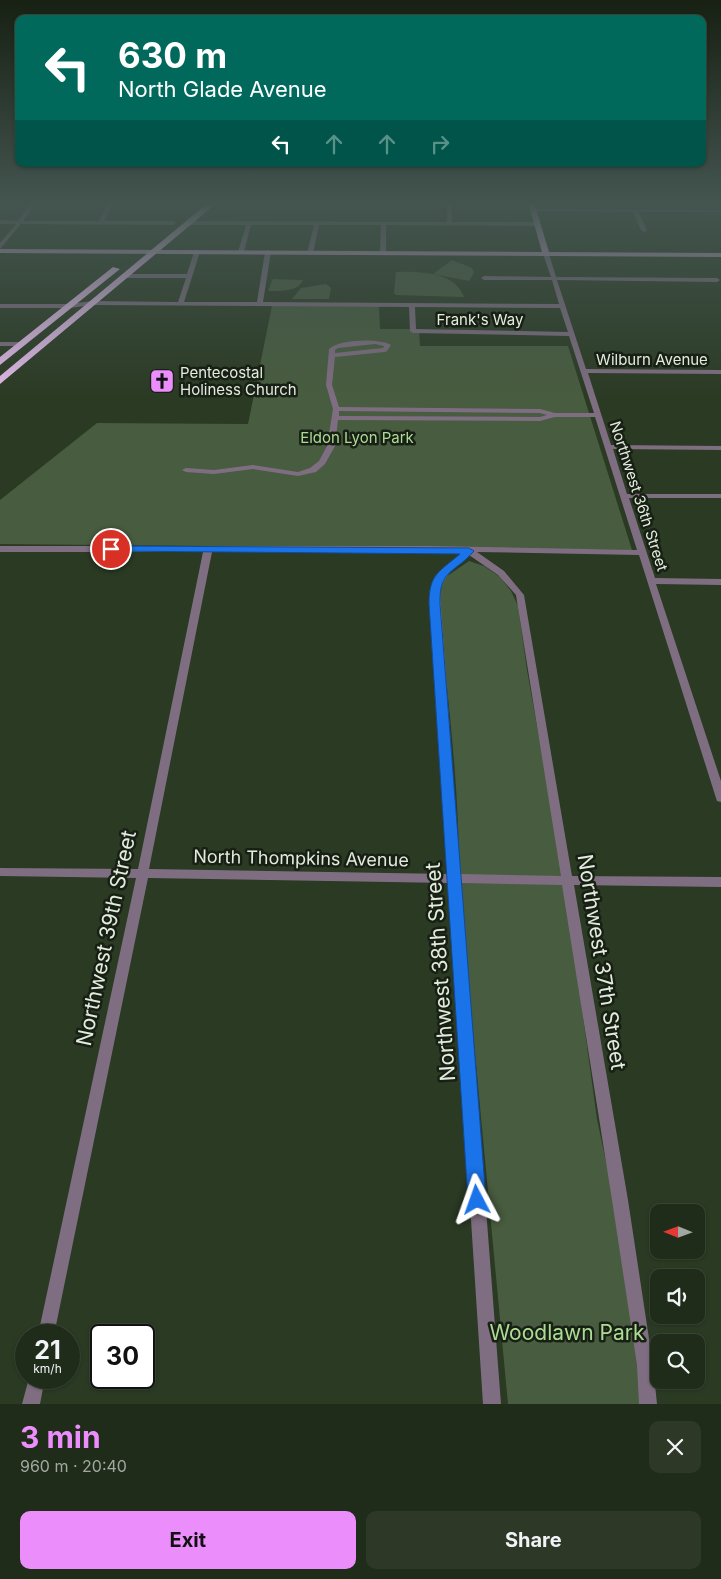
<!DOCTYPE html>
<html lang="en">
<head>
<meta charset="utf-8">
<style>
	:root { --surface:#202c1a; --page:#2d3827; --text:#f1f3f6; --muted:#a2a7a2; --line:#3d4839; --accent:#eb8dfb }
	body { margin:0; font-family:Inter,sans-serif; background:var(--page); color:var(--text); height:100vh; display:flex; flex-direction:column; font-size:19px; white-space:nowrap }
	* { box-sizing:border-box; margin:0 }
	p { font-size:16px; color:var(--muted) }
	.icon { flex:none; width:28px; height:28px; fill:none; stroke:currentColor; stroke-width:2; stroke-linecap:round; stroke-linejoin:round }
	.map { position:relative; height:1404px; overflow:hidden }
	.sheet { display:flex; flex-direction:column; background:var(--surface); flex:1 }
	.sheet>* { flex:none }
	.hud { position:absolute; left:15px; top:15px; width:691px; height:152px; border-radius:10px; box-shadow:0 1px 4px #0004,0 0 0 1px var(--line); background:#00695c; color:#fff; overflow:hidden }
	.needle { width:32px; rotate:271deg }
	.fabs { position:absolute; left:650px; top:1204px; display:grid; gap:10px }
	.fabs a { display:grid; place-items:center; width:55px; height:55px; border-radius:10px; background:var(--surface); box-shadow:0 1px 4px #0004,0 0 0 1px var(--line); font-size:25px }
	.speed { position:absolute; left:15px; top:1324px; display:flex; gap:10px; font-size:25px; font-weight:700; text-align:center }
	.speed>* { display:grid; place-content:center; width:65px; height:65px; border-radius:50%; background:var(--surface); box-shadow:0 1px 4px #0004,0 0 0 1px var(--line); line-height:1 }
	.speed small { font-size:12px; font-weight:400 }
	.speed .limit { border:2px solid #111; border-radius:8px; background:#fff; color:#111 }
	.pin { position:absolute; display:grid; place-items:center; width:42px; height:42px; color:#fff; margin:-21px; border:2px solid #fff; border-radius:50%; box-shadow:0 1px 5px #0007 }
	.me { position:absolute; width:55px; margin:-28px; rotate:356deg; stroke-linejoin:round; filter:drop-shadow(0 0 4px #0008) }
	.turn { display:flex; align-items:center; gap:18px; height:105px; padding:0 20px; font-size:22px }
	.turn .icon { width:65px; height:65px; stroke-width:2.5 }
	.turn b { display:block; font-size:35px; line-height:42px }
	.lanes { display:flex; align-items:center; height:48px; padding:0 20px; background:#0003; justify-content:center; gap:25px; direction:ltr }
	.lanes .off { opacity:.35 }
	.round { display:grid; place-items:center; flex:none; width:52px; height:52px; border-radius:10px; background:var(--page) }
	.overview { display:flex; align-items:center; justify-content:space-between; height:85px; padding:0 20px }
	h1 { font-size:30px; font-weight:700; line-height:38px; color:var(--accent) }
	.button { display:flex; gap:10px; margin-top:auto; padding:10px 20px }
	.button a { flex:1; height:58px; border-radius:10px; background:var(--accent); color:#111; font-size:20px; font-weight:700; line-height:58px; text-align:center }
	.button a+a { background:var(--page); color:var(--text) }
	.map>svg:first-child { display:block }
</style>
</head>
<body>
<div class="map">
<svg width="721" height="1404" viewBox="0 0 721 1404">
	<rect width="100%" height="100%" fill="#2a3a23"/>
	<path fill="#485c3f" d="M 452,260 L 472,268 L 474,273 L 469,281 L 433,274 Z
		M 396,272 C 418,271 456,272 464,297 L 396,295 L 394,293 Z
		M 272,280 L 274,279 L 303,280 C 298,292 280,291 268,291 Z
		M 326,284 L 331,288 L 329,299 L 292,299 L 301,288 Z
		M 272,306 L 379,306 L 380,329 L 419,329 L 420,346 L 568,346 L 632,550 L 0,544 L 0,500 L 97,423 L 248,424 Z
		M 469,561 L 484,566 L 500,577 L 511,591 L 518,606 L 527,670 L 565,885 L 597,1119 L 623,1242 L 640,1379 L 640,1404 L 508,1404 L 459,883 C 460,786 447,691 437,595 L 443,579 Z"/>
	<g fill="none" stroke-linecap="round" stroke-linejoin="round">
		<path fill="#7f6e82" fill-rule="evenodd" d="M 32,202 L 37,202 L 23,221 L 99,221 L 109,202 L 114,202 L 104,221 L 173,221 L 176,223 L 173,225 L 21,224 L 0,249 L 0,243 L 16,224 L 0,224 L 0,220 L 18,221 Z
			M 447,202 L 451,202 L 452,222 L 537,222 L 540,224 L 537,226 L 386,225 L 386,253 L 383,255 L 380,253 L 381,225 L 319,225 L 313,253 L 310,255 L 307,253 L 314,225 L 251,225 L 244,252 L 241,254 L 238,252 L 246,225 L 188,225 L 185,223 L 188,221 L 447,222 Z
			M 533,209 L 721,210 L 721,212 L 638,212 L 647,230 L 644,232 L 641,230 L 633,212 L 531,211 Z
			M 197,250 L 200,252 L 184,302 L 257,302 L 265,252 L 268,250 L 271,252 L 263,302 L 559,304 L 552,280 L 484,280 L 481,278 L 484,276 L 551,277 L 543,254 L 546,252 L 549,254 L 556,277 L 717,278 L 720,280 L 717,282 L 557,280 L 586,369 L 721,370 L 721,374 L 588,373 L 611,445 L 721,446 L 721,450 L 613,449 L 627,494 L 721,494 L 721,498 L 629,498 L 655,578 L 721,579 L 721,585 L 656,584 L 721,781 L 721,802 L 717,801 L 716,798 L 639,555 L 477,552 L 504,571 L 524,595 L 572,876 L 721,877 L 721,887 L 574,885 L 628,1200 L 653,1365 L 657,1404 L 639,1404 L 637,1365 L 612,1200 L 562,885 L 461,883 L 501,1404 L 483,1404 L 449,883 L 148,878 L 54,1335 L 38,1335 L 136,878 L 0,876 L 0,868 L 138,869 L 203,552 L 0,552 L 0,546 L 430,546 L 637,550 L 595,417 L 555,417 L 540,421 L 338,420 L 335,446 L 325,464 L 316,472 L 298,476 L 253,469 L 214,474 L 186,472 L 182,470 L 186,468 L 214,470 L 253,465 L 298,472 L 310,468 L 319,461 L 327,446 L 333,409 L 326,385 L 329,349 C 339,339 380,338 391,345 L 387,351 L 385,352 L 335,357 L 332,385 L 339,407 L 540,409 L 555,413 L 594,413 L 569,336 L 413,333 L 410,331 L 409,307 L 92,305 L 70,308 L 0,308 L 0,304 L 70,304 L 92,301 L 178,302 L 186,278 L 123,278 L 120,276 L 123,274 L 187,274 L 194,252 ZM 415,307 L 560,308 L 568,332 L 416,329 ZM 375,344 L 384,346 L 383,348 L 335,353 L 335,350 L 338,348 ZM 339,411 L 540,413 L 547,415 L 540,417 L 339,416 ZM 212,552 L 463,552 C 449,565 435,574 431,593 L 448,874 L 149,869 ZM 469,555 L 498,575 L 516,595 L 561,876 L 460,874 L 440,593 C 443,575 456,567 469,555 Z
			M 0,342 L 23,342 L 26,344 L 23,346 L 0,346 Z
			M 29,1378 L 45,1378 L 40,1404 L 22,1404 Z"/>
		<path fill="#c8a6ce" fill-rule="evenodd" d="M 528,202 L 534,202 L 549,252 L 721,253 L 721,257 L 0,253 L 0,249 L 542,252 Z"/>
		<path fill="#e5bcec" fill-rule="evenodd" d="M 209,202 L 218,202 L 0,384 L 0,376 Z
			M 113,267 L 120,269 L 0,365 L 0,357 Z"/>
	</g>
	<linearGradient id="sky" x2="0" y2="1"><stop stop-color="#172013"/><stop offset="0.51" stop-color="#445550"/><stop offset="1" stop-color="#445550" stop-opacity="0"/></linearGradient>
	<rect width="721" height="399" fill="url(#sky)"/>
	<path fill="#1a73e8" stroke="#114b97" d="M 111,546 L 469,548 L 474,551 C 454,574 439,569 440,604 L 486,1200 L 483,1206 L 477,1208 L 471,1206 L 468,1200 L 429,604 C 429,574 439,572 460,554 L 107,551 L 106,549 Z"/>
	<defs>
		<symbol id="church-square" viewBox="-11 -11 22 22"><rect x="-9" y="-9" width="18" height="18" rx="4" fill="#eb8dfb" stroke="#181f14"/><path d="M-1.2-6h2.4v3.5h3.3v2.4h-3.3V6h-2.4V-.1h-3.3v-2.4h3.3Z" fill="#111"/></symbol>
	</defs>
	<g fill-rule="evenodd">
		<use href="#church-square" x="148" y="367" width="28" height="28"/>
	</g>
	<g text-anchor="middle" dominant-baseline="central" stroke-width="5" stroke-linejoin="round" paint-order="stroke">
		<g font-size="15" fill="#e2ecdd" stroke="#181f14">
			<text x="480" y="319">Frank's Way</text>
			<text x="652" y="359">Wilburn Avenue</text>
			<text transform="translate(639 496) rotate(72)">Northwest 36th Street</text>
		</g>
		<g font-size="15" fill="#e2ecdd" stroke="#181f14" text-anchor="start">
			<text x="180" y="372">Pentecostal<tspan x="180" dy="17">Holiness Church</tspan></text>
		</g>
		<g font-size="15" fill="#acdc94" stroke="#181f14">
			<text x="357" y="437">Eldon Lyon Park</text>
		</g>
		<g font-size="18" fill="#e2ecdd" stroke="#181f14">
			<text transform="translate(301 858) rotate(1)">North Thompkins Avenue</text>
		</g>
		<g font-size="21" fill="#e2ecdd" stroke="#181f14">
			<text transform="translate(106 938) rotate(-78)">Northwest 39th Street</text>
			<text transform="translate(602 962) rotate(81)">Northwest 37th Street</text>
			<text transform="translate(440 972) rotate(-94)">Northwest 38th Street</text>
		</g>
		<g font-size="21" fill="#acdc94" stroke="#181f14">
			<text x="567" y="1332">Woodlawn Park</text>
		</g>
	</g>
</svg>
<div class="fabs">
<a><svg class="needle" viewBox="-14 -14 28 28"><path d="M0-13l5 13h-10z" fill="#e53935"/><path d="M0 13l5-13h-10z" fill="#a2a7a2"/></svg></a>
<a><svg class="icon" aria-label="sound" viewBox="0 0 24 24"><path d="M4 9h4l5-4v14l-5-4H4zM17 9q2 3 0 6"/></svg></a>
<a><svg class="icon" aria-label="search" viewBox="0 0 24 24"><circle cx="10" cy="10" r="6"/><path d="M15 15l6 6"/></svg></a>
</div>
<div class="speed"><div>21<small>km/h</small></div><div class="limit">30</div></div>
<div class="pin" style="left:111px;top:549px;background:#d93025"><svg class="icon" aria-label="arrive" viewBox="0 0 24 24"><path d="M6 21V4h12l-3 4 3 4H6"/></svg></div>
<svg class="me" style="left:477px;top:1200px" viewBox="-20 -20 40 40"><path d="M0-17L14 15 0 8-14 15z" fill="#1a73e8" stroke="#fff" stroke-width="4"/></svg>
<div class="hud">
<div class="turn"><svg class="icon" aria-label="left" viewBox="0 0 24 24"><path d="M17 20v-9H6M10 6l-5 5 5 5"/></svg><div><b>630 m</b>North Glade Avenue</div></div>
<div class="lanes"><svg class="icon" aria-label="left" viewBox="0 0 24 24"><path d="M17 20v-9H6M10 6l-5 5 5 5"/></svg><svg class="icon off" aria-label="ahead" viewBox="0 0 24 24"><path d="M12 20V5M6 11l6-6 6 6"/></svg><svg class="icon off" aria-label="ahead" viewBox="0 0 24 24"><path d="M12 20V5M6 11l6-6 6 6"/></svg><svg class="icon off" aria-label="right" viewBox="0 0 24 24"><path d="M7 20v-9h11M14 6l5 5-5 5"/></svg></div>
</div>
</div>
<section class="sheet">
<div class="overview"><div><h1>3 min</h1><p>960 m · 20:40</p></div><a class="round"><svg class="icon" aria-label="close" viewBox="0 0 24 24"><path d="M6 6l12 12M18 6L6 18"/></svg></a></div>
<div class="button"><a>Exit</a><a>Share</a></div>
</section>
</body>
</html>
